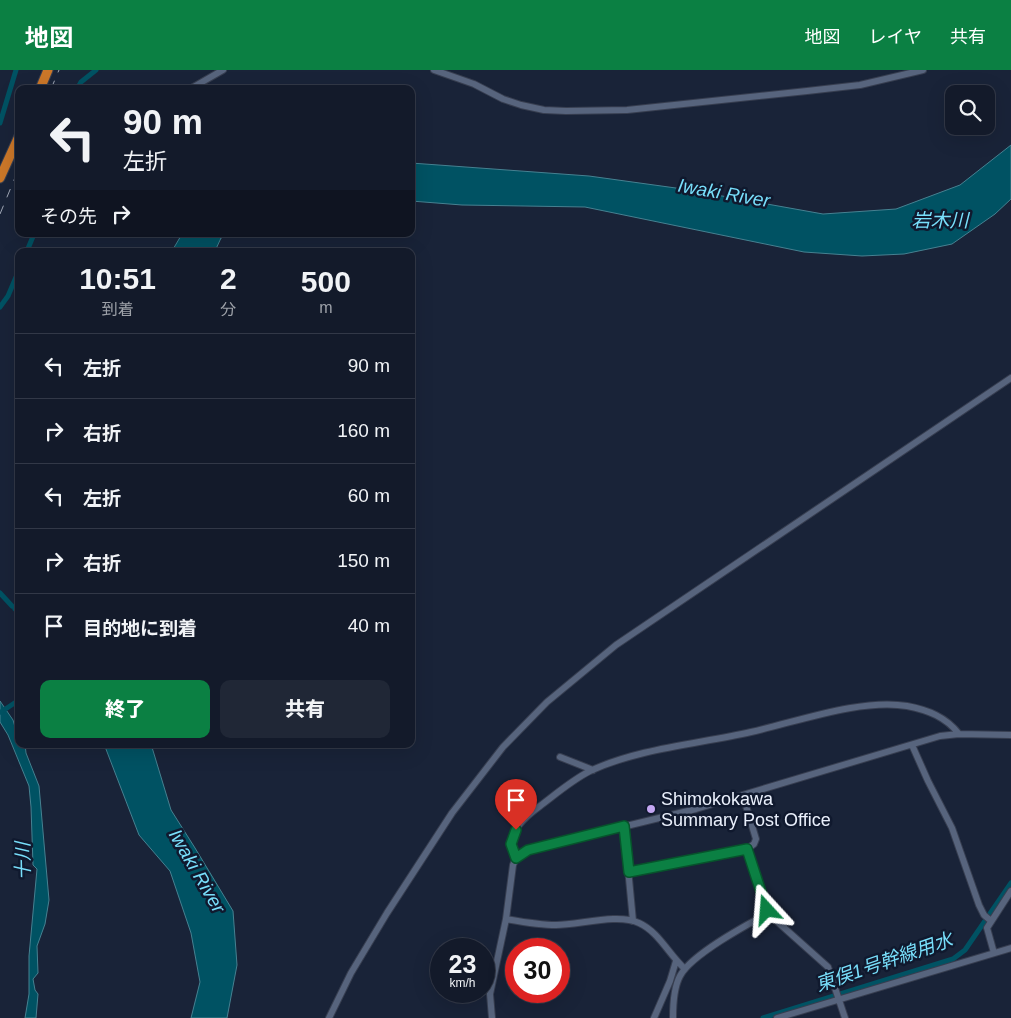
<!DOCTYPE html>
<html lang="ja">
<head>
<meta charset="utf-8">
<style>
	:root { --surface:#131a2a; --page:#202736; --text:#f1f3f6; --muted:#9da1a8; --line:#323847; --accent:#0b8043 }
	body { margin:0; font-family:Helvetica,"Noto Sans JP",sans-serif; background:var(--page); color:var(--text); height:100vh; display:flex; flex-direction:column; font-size:19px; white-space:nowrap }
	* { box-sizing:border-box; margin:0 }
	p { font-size:16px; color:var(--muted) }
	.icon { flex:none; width:28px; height:28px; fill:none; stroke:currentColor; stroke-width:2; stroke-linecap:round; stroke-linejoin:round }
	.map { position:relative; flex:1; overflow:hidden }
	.side { position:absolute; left:15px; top:178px; width:400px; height:500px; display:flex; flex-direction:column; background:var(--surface); border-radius:10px; box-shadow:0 5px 20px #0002,0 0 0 1px var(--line) }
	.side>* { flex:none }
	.hud { position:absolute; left:15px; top:15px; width:400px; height:152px; border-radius:10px; box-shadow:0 5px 20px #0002,0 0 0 1px var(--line); background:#131a2a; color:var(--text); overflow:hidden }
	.tools { position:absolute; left:945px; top:15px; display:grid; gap:10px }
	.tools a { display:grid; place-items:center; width:50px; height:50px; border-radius:10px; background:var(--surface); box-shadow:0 5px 20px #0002,0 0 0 1px var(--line); font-size:25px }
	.speed { position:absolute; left:430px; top:868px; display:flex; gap:10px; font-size:25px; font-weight:700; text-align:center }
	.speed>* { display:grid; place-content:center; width:65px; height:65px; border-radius:50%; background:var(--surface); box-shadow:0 5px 20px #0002,0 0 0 1px var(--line); line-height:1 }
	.speed small { font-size:12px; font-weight:400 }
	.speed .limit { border:8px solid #d22; background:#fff; color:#111 }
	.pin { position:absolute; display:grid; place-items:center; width:42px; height:42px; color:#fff; margin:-51px -21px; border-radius:50% 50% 50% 0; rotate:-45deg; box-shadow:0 0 5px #0007 }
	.pin .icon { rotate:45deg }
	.me { position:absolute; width:55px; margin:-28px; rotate:341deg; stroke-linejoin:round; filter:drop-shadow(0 0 4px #0008) }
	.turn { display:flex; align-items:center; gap:18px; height:105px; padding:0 25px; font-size:22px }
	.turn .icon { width:65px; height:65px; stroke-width:2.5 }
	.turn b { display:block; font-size:35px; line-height:42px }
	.then { display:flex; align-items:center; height:48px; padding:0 25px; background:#0003; gap:10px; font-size:19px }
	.eta { display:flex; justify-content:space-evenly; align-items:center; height:85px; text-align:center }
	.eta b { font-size:30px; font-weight:800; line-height:35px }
	.primary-button { display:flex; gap:10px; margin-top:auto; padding:10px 25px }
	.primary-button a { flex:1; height:58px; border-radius:10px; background:var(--accent); color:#fff; font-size:20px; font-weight:800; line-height:58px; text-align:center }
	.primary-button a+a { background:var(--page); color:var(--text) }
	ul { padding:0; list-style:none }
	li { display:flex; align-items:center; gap:15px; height:65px; padding:0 25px; border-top:1px solid var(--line) }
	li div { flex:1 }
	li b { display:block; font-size:19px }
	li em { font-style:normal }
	header { display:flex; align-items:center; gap:30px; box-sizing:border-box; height:70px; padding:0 25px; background:var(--accent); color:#fff }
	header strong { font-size:24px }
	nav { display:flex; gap:28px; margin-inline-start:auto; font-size:18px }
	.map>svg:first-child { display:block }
</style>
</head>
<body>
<header>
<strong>地図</strong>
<nav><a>地図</a><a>レイヤ</a><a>共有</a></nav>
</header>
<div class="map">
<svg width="1011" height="948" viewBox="0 0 1011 948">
	<rect width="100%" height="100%" fill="#192338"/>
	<path fill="#005263" stroke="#468191" d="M 1011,75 L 1011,129 L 995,144 L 952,174 L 904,184 L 862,186 L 804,182 L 585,137 L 462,135 L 411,131 L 411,93 L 589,106 L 683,119 L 823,144 L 896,139 L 960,115 Z
		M 182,164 L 229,164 L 221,168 L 215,181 L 172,181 Z
		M 0,631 L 13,650 L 15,657 L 19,660 L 19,674 L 25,674 L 26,683 L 39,716 L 49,830 L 45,854 L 37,876 L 38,903 L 33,909 L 35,920 L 38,924 L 36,948 L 25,948 L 29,924 L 29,886 L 37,799 L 33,795 L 31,737 L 29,716 L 8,665 L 0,652 Z
		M 104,674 L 151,674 L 171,740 L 195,778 L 233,841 L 237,895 L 227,948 L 191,948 L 200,912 L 191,863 L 170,801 L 139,765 Z"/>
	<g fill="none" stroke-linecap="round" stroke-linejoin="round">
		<path stroke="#005263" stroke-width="5" d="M 77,19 L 81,12 L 96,0
			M 0,53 L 16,0
			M 27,181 L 34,164
			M 0,237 L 8,226 L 19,200
			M 0,523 L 12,536
			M 15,539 L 19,543
			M 1,642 L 19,630
			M 763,948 L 953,889 L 965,880 L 1011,813"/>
		<defs>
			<path id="minor" d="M 434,0 L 474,14 L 503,29 L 521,35 L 544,40 L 566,41 L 627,40 L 807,21 L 860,15 L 923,0
				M 190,19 L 223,0
				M 912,675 L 928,711 L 952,758 L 979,835 L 984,845 L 991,851
				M 560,687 L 593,700
				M 743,726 L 756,769 L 754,774 L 747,779 L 767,840 L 772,847 L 828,897 L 845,948
				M 624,756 L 633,851
				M 516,788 C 514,784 511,779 511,774 C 511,758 529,744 540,736 C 556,724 572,710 590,701 C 640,678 698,674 751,662 C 796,652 862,628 907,636 C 928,640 946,647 959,664
				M 629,802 L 747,779
				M 506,849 C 523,852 539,855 556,855 C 579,855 618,843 639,853 C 659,862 669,885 685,899
				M 994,883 L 987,858 L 1011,821
				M 329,948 L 351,903 L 387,843 L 452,743 L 503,677 L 547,632 L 616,575 L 1011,308
				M 492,948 L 490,924 L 506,849 L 513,795 L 516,788 L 528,780 L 696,739 L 940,666 L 959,664 L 1011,665
				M 654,948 L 670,911 L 676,891
				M 673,948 C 673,935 674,917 680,906 C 691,885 748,854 769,843
				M 777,948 L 1011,878"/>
			<path id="highway" d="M 40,19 L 48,0
				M 0,108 L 19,66"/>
		</defs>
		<use href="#minor" stroke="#373e50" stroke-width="8"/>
		<use href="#highway" stroke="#373e50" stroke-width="11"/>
		<use href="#minor" stroke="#57647d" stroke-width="6"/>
		<use href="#highway" stroke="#cb7729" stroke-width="9"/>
		<path stroke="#a1a8b7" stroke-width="1" stroke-dasharray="9 9" stroke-linecap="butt" d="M 51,19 L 59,0
			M 0,144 L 19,98"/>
	</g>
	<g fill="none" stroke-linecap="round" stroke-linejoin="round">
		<defs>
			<path id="route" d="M 516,760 L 511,774 L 516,788 L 528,780 L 624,756 L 629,802 L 747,779 L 767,840"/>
		</defs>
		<use href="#route" stroke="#07532c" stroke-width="12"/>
		<use href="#route" stroke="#0b8043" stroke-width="9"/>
	</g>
	<circle fill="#c3a7f2" stroke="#10192e" stroke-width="2" cx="651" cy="739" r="5"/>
	<g text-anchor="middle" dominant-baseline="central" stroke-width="5" stroke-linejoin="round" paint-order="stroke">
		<g font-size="18" fill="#eaf0fc" stroke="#10192e" text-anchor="start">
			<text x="661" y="729">Shimokokawa<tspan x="661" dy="21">Summary Post Office</tspan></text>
		</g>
		<g font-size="19" font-style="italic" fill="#78dffb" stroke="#10192e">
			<text transform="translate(724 123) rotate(10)">Iwaki River</text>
			<text x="940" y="150">岩木川</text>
			<text transform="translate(23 791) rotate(-91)">十川</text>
			<text transform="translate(197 801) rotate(60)">Iwaki River</text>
			<text transform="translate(884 892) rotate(-19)">東俣1号幹線用水</text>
		</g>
	</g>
</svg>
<div class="tools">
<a><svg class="icon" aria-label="search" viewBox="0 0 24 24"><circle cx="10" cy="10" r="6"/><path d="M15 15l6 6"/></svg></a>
</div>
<div class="speed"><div>23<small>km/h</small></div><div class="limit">30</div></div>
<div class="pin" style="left:516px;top:760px;background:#d93025"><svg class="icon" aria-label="arrive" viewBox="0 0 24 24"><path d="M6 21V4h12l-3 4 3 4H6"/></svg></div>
<svg class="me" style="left:767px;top:840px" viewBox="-20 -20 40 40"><path d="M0-17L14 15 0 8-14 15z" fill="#0b8043" stroke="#fff" stroke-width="4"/></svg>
<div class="hud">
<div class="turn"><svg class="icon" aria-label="left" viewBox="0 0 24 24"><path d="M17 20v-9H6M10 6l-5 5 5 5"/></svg><div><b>90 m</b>左折</div></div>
<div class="then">その先<svg class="icon" aria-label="right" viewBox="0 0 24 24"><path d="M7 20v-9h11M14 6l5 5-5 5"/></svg></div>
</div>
<section class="side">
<div class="eta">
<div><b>10:51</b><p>到着</p></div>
<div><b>2</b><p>分</p></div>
<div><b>500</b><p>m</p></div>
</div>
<ul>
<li><svg class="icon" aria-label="left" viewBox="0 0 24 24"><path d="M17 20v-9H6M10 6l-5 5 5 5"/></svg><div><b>左折</b></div><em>90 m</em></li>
<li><svg class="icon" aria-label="right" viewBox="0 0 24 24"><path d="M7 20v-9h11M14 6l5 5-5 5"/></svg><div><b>右折</b></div><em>160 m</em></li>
<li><svg class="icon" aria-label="left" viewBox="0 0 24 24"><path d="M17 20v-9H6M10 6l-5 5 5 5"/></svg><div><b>左折</b></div><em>60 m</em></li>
<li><svg class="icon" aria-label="right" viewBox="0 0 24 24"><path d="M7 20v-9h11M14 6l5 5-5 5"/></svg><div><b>右折</b></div><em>150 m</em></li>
<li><svg class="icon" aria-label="arrive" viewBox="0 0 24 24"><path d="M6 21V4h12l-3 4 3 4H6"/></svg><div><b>目的地に到着</b></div><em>40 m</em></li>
</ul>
<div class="primary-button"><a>終了</a><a>共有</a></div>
</section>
</div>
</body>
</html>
